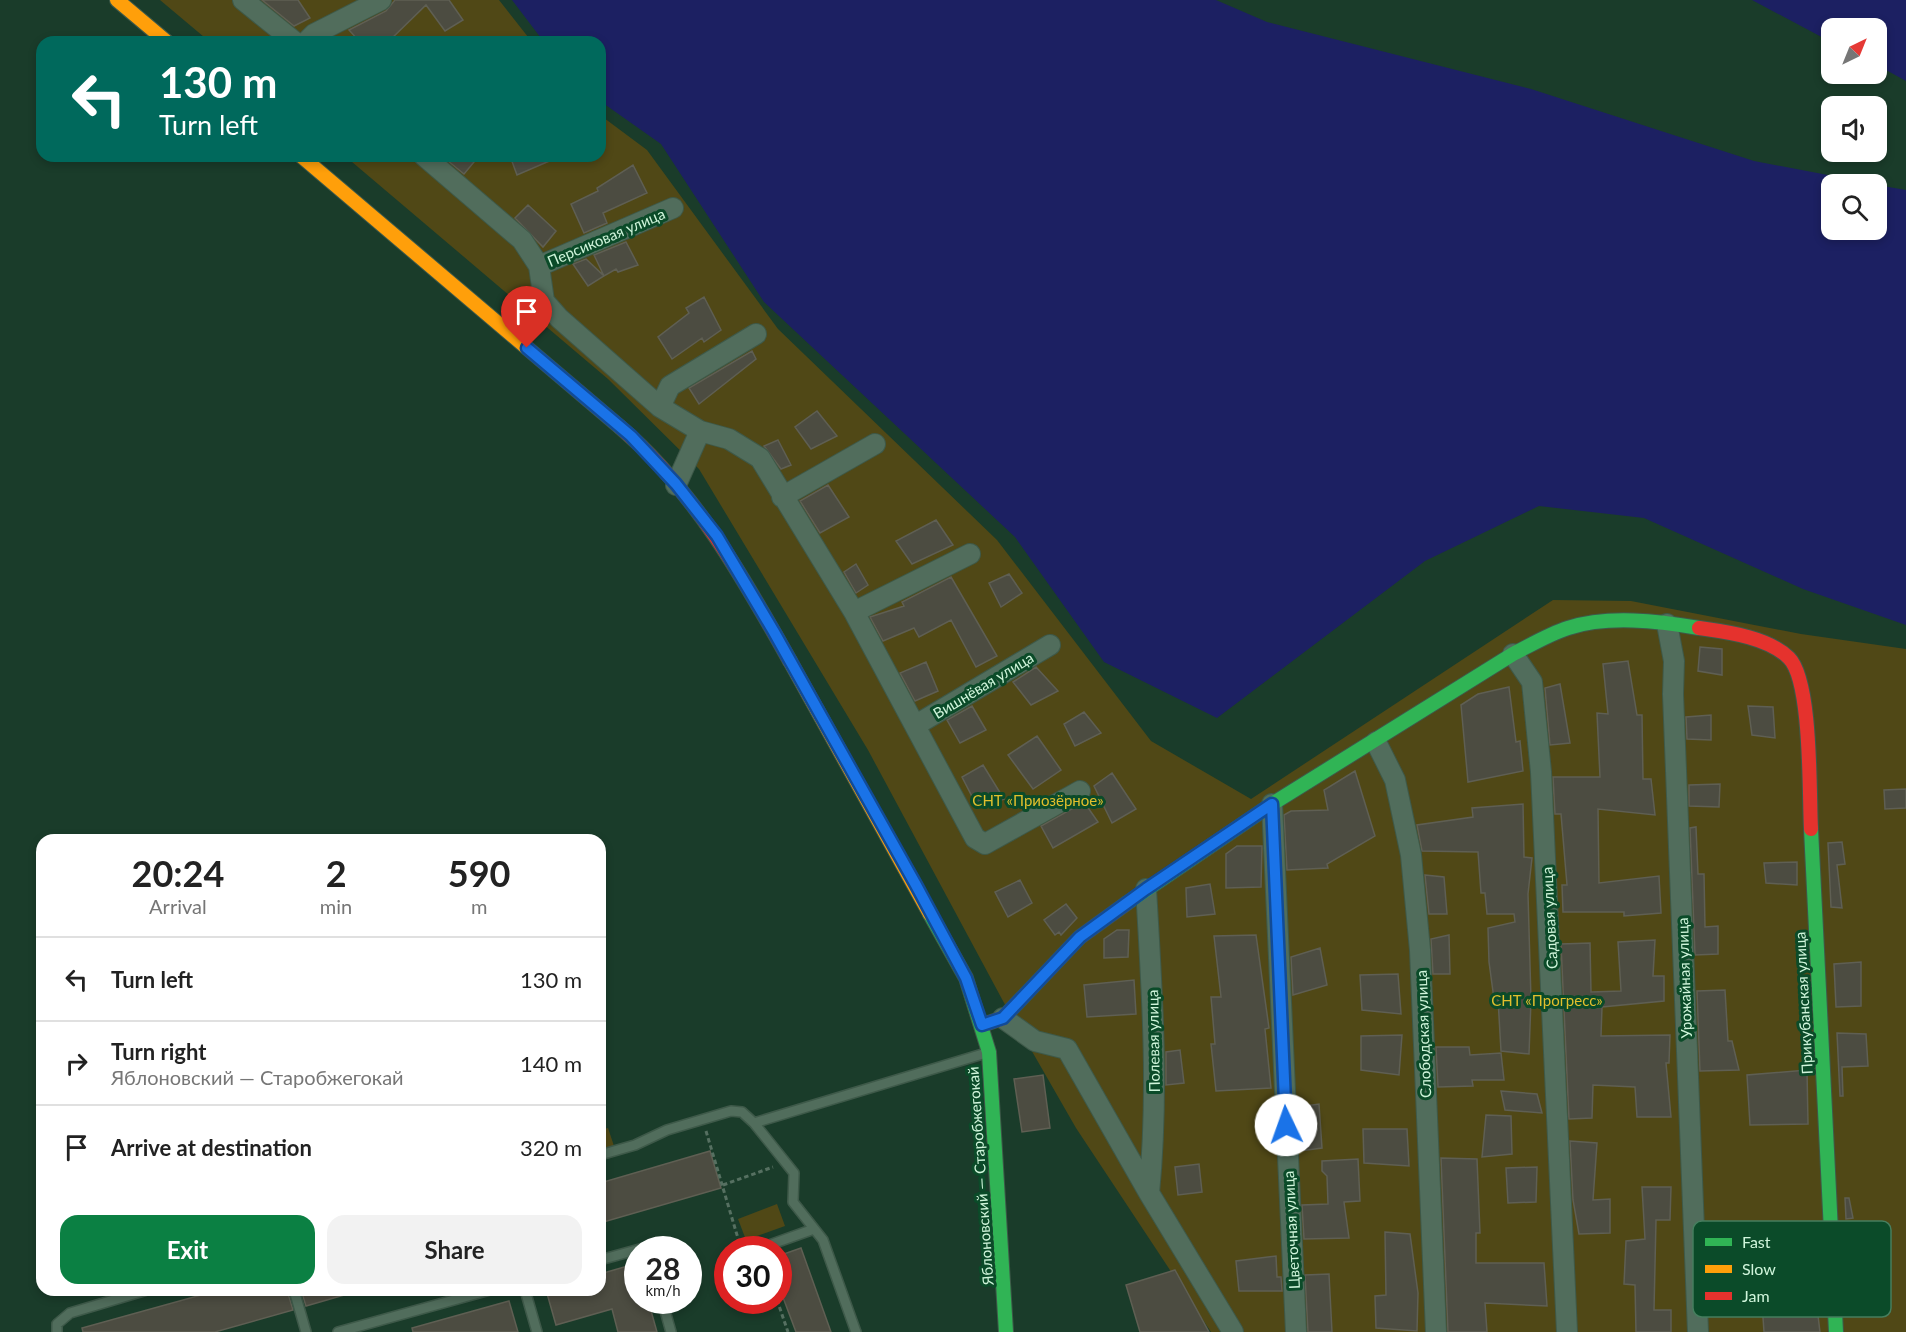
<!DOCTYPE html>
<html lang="en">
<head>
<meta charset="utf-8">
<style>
	:root { --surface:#fff; --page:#f2f2f2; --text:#222; --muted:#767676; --line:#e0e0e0; --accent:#0b8043 }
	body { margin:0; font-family:Lato,sans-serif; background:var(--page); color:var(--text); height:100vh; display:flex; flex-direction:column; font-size:22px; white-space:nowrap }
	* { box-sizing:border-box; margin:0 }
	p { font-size:20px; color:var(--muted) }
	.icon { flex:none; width:33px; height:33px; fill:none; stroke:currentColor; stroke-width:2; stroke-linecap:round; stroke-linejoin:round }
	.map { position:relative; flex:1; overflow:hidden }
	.side { position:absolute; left:36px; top:834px; width:570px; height:462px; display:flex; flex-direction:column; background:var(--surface); border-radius:18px; box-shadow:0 3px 9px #0003 }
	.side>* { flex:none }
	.top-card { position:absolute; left:36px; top:36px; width:570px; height:126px; border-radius:18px; box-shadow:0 3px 9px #0003; background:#00695c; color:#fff; overflow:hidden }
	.needle { width:39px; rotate:43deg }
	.buttons { position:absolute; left:1821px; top:18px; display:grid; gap:12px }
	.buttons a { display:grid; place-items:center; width:66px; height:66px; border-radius:12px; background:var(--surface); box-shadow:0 3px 9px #0003; font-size:30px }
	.speed { position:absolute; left:624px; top:1236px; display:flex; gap:12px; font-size:30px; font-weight:700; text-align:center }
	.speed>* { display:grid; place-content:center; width:78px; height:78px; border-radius:50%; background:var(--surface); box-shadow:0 3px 9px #0003; line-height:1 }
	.speed small { font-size:15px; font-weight:400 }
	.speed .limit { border:9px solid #d22; background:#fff; color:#111 }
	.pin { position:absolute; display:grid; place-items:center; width:51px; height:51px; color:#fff; margin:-62px -26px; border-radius:50% 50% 50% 0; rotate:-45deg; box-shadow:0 0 6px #0007 }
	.pin .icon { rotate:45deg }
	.me { position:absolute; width:66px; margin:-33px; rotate:357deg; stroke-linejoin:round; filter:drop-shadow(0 0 4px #0008) }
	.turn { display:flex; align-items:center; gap:21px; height:126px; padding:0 24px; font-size:27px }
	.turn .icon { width:78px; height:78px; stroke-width:2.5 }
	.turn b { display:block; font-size:42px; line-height:51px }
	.eta { display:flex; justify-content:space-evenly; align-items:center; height:102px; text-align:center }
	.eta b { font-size:36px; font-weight:700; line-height:42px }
	.button { display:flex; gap:12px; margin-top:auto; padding:12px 24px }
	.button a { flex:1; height:69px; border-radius:18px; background:var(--accent); color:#fff; font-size:24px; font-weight:700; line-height:69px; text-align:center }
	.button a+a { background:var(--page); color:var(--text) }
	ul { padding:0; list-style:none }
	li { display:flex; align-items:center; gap:18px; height:84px; padding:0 24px; border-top:2px solid var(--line) }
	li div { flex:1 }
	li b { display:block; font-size:22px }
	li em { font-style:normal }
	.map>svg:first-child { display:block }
</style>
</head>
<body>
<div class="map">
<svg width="1906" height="1332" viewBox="0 0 1906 1332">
	<rect width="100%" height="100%" fill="#1a3c2a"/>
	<path fill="#504816" d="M 160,0 L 499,0 L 532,42 L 210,42 Z
		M 600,115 L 647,150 L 778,329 L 997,540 L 1151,741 L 1251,799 L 1553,600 L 1631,601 L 1801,634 L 1906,649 L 1906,1332 L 1211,1332 L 1076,1128 L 1003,1001 L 868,750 L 699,469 L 608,379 L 345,156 L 600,156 Z
		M 608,1128 L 614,1146 L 600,1151 L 600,1130 Z
		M 777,1204 L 785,1226 L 746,1240 L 738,1219 Z"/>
	<path fill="#1c2062" d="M 512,0 L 1216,0 L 1267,22 L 1531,89 L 1754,161 L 1875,184 L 1832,184 L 1832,230 L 1876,230 L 1877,185 L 1906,190 L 1906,625 L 1803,589 L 1644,518 L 1539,506 L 1425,561 L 1217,718 L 1104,662 L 1015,537 L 764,302 L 661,144 L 600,101 L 600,42 L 544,42 Z
		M 1752,0 L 1906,0 L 1906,81 L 1877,65 L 1876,28 L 1832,28 L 1831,42 Z"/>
	<path fill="#4c4c41" stroke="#5f5f53" stroke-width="1.5" d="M 262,0 L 298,0 L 310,18 L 294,26 Z
		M 395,0 L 449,0 L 463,20 L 445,31 L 426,5 L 388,42 L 360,42 L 349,30 L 386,11 Z
		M 442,156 L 479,156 L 464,174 Z
		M 510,156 L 561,156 L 517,175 Z
		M 633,165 L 647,193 L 603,213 L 607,223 L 584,233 L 571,204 L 598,191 L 597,188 Z
		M 528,205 L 556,231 L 543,247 L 515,218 Z
		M 626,242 L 638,265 L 618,272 L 616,269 L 604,276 L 594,255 Z
		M 586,259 L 604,276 L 588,286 L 573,264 Z
		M 704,297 L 721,330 L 704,342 L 702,338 L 672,359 L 658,337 L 689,313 L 686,308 Z
		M 752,351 L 756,359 L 699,404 L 689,388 Z
		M 817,411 L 837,436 L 811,449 L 795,427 Z
		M 778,440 L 791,465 L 781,469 L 764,446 Z
		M 828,485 L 849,517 L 820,533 L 800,501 Z
		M 936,520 L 953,545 L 912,564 L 896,541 Z
		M 856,564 L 868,585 L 856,593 L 844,572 Z
		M 1009,574 L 1022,593 L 1001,607 L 989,583 Z
		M 951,577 L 997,656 L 976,667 L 951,620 L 919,637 L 914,628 L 883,641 L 870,617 L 904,606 L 902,602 Z
		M 1700,647 L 1722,649 L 1722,675 L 1698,671 Z
		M 1628,661 L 1637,715 L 1642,715 L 1643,779 L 1651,779 L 1655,815 L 1598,809 L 1599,883 L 1659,876 L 1661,913 L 1624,916 L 1624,912 L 1563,912 L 1562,885 L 1567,885 L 1561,814 L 1555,814 L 1553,777 L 1600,777 L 1597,713 L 1608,714 L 1603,664 Z
		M 926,662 L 938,691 L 915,701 L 900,673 Z
		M 1036,667 L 1058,691 L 1031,705 L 1013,682 Z
		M 1560,684 L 1570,743 L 1550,745 L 1545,688 Z
		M 1509,687 L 1516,742 L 1520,741 L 1523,771 L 1468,782 L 1461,705 L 1478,694 Z
		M 972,706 L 986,730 L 960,743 L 947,720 Z
		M 1748,706 L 1773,707 L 1775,738 L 1752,735 Z
		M 1084,712 L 1101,733 L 1075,746 L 1064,724 Z
		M 1711,715 L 1711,740 L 1687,739 L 1686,717 Z
		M 1037,736 L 1061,770 L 1033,789 L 1008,755 Z
		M 983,765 L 1004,799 L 978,808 L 962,777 Z
		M 1355,771 L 1375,836 L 1327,864 L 1328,868 L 1287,870 L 1284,815 L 1291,811 L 1328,810 L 1324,790 Z
		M 1112,773 L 1136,809 L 1112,823 L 1094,786 Z
		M 1720,784 L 1719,807 L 1689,806 L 1689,785 Z
		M 1906,789 L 1906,808 L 1885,809 L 1884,790 Z
		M 1084,802 L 1098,822 L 1053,848 L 1041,826 Z
		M 1523,804 L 1524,857 L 1532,858 L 1528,894 L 1531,1000 L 1529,1054 L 1501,1051 L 1498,999 L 1494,999 L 1489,962 L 1488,928 L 1515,922 L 1514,914 L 1487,914 L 1485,893 L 1481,893 L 1478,852 L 1422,851 L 1417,825 L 1473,817 L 1472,808 Z
		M 1696,827 L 1698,874 L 1704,874 L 1705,927 L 1718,926 L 1718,954 L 1695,955 L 1690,828 Z
		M 1842,842 L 1845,864 L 1837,865 L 1842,908 L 1831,907 L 1828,843 Z
		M 1237,846 L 1262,846 L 1261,887 L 1226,888 L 1226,854 Z
		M 1797,862 L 1797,885 L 1766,883 L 1764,863 Z
		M 1425,875 L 1444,877 L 1447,914 L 1429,914 Z
		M 1020,880 L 1032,903 L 1008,917 L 995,892 Z
		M 1210,884 L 1215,914 L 1187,917 L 1186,888 Z
		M 1066,904 L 1077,918 L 1061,935 L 1059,932 L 1055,935 L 1044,920 Z
		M 1117,930 L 1129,930 L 1128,957 L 1104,958 L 1104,939 Z
		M 1256,935 L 1269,1028 L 1265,1029 L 1271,1088 L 1216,1091 L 1211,1044 L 1215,1044 L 1211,997 L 1221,997 L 1214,936 Z
		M 1449,935 L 1450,974 L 1433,974 L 1431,939 Z
		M 1655,940 L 1653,976 L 1664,976 L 1664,1001 L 1602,1007 L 1601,1036 L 1670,1035 L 1669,1063 L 1666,1063 L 1671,1117 L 1637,1117 L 1635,1087 L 1593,1085 L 1592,1118 L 1569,1119 L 1561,944 L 1590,943 L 1591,992 L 1621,991 L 1618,942 Z
		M 1320,948 L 1327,985 L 1293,995 L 1291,957 Z
		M 1861,962 L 1861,1006 L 1836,1007 L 1834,964 Z
		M 1398,974 L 1401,1014 L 1362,1010 L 1360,975 Z
		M 1134,980 L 1136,1014 L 1087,1017 L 1084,985 Z
		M 1725,990 L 1728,1041 L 1732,1041 L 1739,1070 L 1700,1071 L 1697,991 Z
		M 1837,1033 L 1866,1034 L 1868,1066 L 1842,1067 L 1843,1096 L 1840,1096 Z
		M 1402,1035 L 1399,1075 L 1361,1070 L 1361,1036 Z
		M 1436,1047 L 1469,1047 L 1470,1055 L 1501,1053 L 1504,1080 L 1472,1080 L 1473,1086 L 1438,1087 Z
		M 1180,1050 L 1184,1083 L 1166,1085 L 1166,1052 Z
		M 1807,1070 L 1808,1124 L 1750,1125 L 1747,1075 Z
		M 1043,1075 L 1050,1128 L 1022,1132 L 1014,1079 Z
		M 1501,1091 L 1537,1094 L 1542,1113 L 1505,1110 Z
		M 1319,1104 L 1322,1148 L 1300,1151 L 1298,1107 Z
		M 1486,1115 L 1511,1116 L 1512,1154 L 1482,1157 Z
		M 1363,1129 L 1407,1129 L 1409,1166 L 1364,1163 Z
		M 1570,1141 L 1597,1143 L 1593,1200 L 1610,1199 L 1610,1233 L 1579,1234 L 1573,1200 Z
		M 710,1151 L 721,1188 L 600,1223 L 600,1183 Z
		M 1441,1158 L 1477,1159 L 1480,1233 L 1476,1233 L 1476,1263 L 1544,1263 L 1547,1306 L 1485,1303 L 1487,1332 L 1448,1332 Z
		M 1358,1159 L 1360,1201 L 1344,1202 L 1349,1238 L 1304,1239 L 1302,1205 L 1328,1204 L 1327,1176 L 1322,1171 L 1322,1161 Z
		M 1199,1164 L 1202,1192 L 1178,1195 L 1175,1167 Z
		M 1537,1167 L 1536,1202 L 1508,1203 L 1506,1168 Z
		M 1642,1187 L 1671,1187 L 1670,1220 L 1656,1220 L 1654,1310 L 1671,1310 L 1671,1332 L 1636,1332 L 1635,1285 L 1624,1284 L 1626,1241 L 1645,1239 Z
		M 1845,1198 L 1849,1198 L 1853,1218 L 1846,1219 Z
		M 1385,1232 L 1410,1234 L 1418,1293 L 1417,1331 L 1376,1328 L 1375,1296 L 1386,1295 Z
		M 1810,1232 L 1813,1265 L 1817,1265 L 1819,1299 L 1816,1299 L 1820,1332 L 1764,1332 L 1760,1274 L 1762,1236 Z
		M 801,1248 L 831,1332 L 796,1332 L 778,1284 L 778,1256 Z
		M 1276,1256 L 1277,1277 L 1281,1277 L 1282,1291 L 1239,1291 L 1236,1261 Z
		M 638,1263 L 638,1300 L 648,1300 L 657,1332 L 618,1332 L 612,1309 L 556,1325 L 546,1290 L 600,1290 L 600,1274 Z
		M 1175,1270 L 1209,1332 L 1140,1332 L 1126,1285 Z
		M 1329,1274 L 1332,1332 L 1308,1332 L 1305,1275 Z
		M 219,1290 L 287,1290 L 293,1310 L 215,1332 L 83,1332 L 82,1328 Z
		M 301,1290 L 348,1290 L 348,1294 L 306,1306 Z
		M 509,1301 L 518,1332 L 413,1332 L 412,1328 Z"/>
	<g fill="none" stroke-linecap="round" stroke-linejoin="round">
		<defs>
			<path id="lane" d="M 600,1155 L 635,1145 L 667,1130 L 731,1111 L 742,1112 L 754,1123
				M 758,1249 L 814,1229
				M 600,1260 L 647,1247 L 648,1250
				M 294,1290 L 306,1332
				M 525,1290 L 537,1332
				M 662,1300 L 671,1332
				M 57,1332 L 57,1324 L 70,1313 L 147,1290
				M 338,1332 L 490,1290
				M 856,1332 L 823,1240 L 793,1202 L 794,1173 L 754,1123 L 986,1053"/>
			<path id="street" d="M 243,0 L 295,42
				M 306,42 L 314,34 L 381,0
				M 424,156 L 522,240 L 539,266 L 544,301 L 559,318 L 660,407 L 700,431 L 729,439 L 760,458 L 854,612 L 975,838 L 985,844 L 1080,791
				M 539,266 L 673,208
				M 660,407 L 670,386 L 756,334
				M 676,485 L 700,431
				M 782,497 L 875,444
				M 854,612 L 970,554
				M 1667,624 L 1674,661 L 1673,694 L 1698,1332
				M 1513,654 L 1532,682 L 1541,772 L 1567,1332
				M 916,725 L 1050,645
				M 1376,742 L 1395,780 L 1411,855 L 1420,950 L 1436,1332
				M 1272,804 L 1296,1332
				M 1146,889 C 1152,990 1159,1092 1149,1193
				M 1003,1018 L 1035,1041 L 1067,1049 L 1149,1193 L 1233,1332"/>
			<path id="fast" d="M 1811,829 L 1836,1332
				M 1127,903 L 1272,804 L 1513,654 C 1531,645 1549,634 1568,628 C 1608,615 1658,621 1699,628
				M 930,914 L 966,978 L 989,1052 L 1006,1332"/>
			<path id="slow" d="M 117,0 L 167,42
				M 301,156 L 620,427
				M 790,661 L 930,914"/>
			<path id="jam" d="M 620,427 C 694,490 743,577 790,661
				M 1699,628 C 1727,632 1768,637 1789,658 C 1812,681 1809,793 1811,829
				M 982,1025 L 1003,1018 L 1080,937 L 1127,903"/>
		</defs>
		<use href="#lane" stroke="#3e5949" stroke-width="12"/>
		<use href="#street" stroke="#3e5949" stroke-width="22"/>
		<use href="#fast" stroke="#3e5949" stroke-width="16"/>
		<use href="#slow" stroke="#3e5949" stroke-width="16"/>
		<use href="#jam" stroke="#3e5949" stroke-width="16"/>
		<path stroke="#567061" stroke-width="3" stroke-dasharray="4.5 3" stroke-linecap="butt" d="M 706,1131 L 740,1245 L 746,1242
			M 723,1185 L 773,1167
			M 777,1300 L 788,1332"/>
		<use href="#lane" stroke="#516d5c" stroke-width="9"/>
		<use href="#street" stroke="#516d5c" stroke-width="20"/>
		<use href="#fast" stroke="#30b455" stroke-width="14"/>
		<use href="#slow" stroke="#ff9f0a" stroke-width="14"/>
		<use href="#jam" stroke="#e5322d" stroke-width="14"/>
	</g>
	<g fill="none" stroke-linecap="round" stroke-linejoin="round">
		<defs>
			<path id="route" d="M 527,348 L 631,436 L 676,484 L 717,536 L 774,632 L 916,885 L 966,978 L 982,1025 L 1003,1018 L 1080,937 L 1146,889 L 1272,804 L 1286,1125"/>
		</defs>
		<use href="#route" stroke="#114b97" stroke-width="15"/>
		<use href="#route" stroke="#1a73e8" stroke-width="10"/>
	</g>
	<g text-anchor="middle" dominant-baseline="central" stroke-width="6" stroke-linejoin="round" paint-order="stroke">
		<g font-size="15" fill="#d0f5db" stroke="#0b4b29">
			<text transform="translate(606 237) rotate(-23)">Персиковая улица</text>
			<text transform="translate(983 685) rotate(-31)">Вишнёвая улица</text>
			<text transform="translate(1549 918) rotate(-93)">Садовая улица</text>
			<text transform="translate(1684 978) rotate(-92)">Урожайная улица</text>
			<text transform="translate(1803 1003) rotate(-93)">Прикубанская улица</text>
			<text transform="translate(1423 1034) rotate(-92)">Слободская улица</text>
			<text transform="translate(1153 1041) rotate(-91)">Полевая улица</text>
			<text transform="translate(980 1176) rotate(-94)">Яблоновский — Старобжегокай</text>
			<text transform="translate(1291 1230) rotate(-93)">Цветочная улица</text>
		</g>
		<g font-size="15" fill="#e2bf2d" stroke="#0b4b29">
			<text x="1038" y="800">СНТ «Приозёрное»</text>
			<text x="1547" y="1000">СНТ «Прогресс»</text>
		</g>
	</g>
	<rect x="1693" y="1221" width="198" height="96" rx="9" fill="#0b4b29" stroke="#467e5e" stroke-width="1.5"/>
	<rect x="1705" y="1238" width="27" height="8" fill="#30b455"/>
	<rect x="1705" y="1265" width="27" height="8" fill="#ff9f0a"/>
	<rect x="1705" y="1292" width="27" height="8" fill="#e5322d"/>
	<g font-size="16" fill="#d0f5db">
		<text x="1742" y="1248">Fast</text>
		<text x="1742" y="1275">Slow</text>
		<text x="1742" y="1302">Jam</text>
	</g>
</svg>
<div class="buttons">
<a><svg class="needle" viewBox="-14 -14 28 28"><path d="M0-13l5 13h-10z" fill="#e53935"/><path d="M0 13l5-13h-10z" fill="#767676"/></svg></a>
<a><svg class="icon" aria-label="sound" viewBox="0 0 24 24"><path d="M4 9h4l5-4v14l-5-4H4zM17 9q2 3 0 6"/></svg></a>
<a><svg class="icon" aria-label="search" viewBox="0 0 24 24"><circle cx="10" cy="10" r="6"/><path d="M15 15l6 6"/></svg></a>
</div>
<div class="speed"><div>28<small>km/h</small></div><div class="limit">30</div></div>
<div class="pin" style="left:527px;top:348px;background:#d93025"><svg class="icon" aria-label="arrive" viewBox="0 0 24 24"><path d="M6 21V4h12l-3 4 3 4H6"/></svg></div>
<svg class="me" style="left:1286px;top:1125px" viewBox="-20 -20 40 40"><circle r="19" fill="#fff"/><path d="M0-13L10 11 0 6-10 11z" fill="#1a73e8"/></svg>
<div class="top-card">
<div class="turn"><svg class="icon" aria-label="left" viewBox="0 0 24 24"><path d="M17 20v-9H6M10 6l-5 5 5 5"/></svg><div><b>130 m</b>Turn left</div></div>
</div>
<section class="side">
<div class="eta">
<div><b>20:24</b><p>Arrival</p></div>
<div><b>2</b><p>min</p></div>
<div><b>590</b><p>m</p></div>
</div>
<ul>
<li><svg class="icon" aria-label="left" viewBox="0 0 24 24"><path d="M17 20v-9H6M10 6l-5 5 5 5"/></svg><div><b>Turn left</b></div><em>130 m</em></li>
<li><svg class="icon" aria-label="right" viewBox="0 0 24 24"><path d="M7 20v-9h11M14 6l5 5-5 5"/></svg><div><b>Turn right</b><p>Яблоновский — Старобжегокай</p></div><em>140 m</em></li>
<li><svg class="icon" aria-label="arrive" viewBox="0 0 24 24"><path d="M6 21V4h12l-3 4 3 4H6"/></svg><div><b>Arrive at destination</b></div><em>320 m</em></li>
</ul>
<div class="button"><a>Exit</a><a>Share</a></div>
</section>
</div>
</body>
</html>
